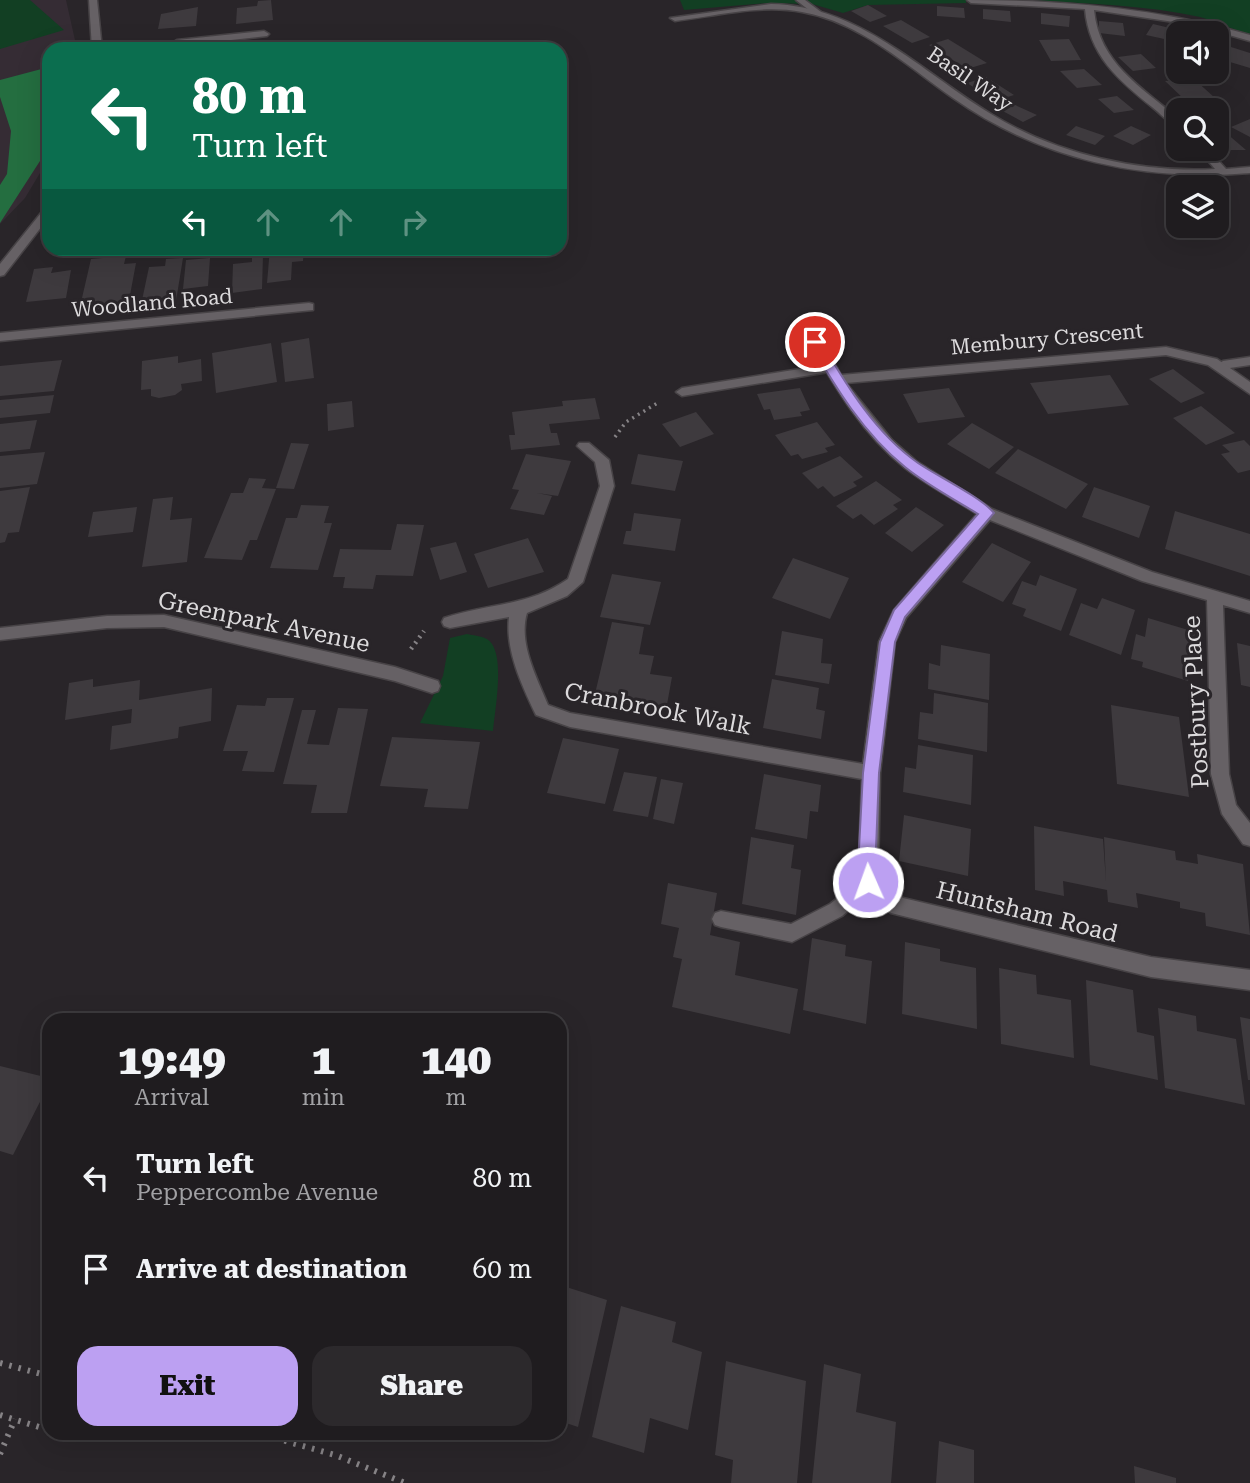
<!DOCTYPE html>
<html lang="en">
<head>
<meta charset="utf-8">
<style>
	:root { --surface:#1f1c1f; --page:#2c292c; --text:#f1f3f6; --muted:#a1a1a4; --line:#3c3a3d; --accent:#bca0f2 }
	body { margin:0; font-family:"Roboto Serif",serif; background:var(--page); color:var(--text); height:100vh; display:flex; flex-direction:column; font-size:26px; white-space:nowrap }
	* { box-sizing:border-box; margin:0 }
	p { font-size:23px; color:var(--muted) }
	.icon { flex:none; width:38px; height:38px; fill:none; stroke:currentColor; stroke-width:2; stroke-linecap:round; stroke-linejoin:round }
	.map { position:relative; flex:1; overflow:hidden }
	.side { position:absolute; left:42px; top:1013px; width:525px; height:427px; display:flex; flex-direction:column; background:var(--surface); border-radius:21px; box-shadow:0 7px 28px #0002,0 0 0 2px var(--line) }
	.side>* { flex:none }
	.guide { position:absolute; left:42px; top:42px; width:525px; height:214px; border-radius:21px; box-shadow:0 7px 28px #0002,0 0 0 2px var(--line); background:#0b6e4f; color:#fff; overflow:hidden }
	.buttons { position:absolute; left:1166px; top:21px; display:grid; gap:14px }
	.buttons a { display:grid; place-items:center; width:63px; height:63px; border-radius:14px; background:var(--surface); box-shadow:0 7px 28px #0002,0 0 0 2px var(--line); font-size:35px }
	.pin { position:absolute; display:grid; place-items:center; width:60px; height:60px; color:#fff; margin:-30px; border:4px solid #fff; border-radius:50%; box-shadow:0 2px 7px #0007 }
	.me { position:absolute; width:77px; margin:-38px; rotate:358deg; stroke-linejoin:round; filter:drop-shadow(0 0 5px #0008) }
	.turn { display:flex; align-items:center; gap:24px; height:147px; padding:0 35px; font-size:32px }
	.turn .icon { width:91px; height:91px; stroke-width:2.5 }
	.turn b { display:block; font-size:49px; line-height:60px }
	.lanes { display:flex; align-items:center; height:66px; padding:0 35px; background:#0003; justify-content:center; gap:35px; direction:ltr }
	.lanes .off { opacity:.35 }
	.eta { display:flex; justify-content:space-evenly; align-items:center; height:119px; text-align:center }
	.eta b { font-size:42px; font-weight:800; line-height:49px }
	.cta { display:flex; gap:14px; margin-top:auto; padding:14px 35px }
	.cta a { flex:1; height:80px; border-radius:21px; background:var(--accent); color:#111; font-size:28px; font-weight:800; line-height:80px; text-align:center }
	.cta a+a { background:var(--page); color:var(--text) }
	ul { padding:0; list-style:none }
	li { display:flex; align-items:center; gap:21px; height:91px; padding:0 35px }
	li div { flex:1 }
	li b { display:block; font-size:26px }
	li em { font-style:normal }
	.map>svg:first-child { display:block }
</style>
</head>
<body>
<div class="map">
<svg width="1250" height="1483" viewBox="0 0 1250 1483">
	<rect width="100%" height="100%" fill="#292529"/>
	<path fill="#352c34" d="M 0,0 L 66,0 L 77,49 L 49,49 L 49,158 L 25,198 L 0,224 Z"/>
	<path fill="#123f23" d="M 0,0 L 30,0 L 64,30 L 0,49 Z
		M 680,0 L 966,0 L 966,3 L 868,5 L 843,13 L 812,4 L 768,3 L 684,10 Z
		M 1034,0 L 1250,0 L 1250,34 C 1233,30 1218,22 1200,17 C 1145,5 1090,4 1034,0 Z
		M 467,634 C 476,636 487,636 492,644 C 504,662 495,709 493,731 L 420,723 L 443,676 L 450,638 Z"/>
	<path fill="#246e40" d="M 49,67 L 49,147 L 0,223 L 0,185 L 7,174 L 11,131 L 0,97 L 0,80 Z"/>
	<path fill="#3e3a3e" d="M 271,0 L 273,20 L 236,24 L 237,8 L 257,6 L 258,1 Z
		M 868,5 L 887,16 L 870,22 L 851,11 Z
		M 937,6 L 964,8 L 965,18 L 937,16 Z
		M 198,7 L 196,26 L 158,29 L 161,14 Z
		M 983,9 L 1010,11 L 1011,22 L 983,19 Z
		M 1041,13 L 1070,16 L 1069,27 L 1041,24 Z
		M 901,20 L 930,37 L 912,43 L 883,26 Z
		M 1099,21 L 1123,23 L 1125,36 L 1099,33 Z
		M 1153,24 L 1187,32 L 1187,33 L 1178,33 L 1178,42 L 1146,35 Z
		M 948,39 L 987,63 L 967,69 L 929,45 Z
		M 1069,39 L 1081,60 L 1051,61 L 1039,40 Z
		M 1231,47 L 1250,53 L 1250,68 L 1220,59 Z
		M 1141,54 L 1156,68 L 1133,71 L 1118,57 Z
		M 1084,69 L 1102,85 L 1077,88 L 1060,71 Z
		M 986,77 L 1014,95 L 995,101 L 967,83 Z
		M 1194,79 L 1215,98 L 1186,101 L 1165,81 Z
		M 1117,96 L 1134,110 L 1114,113 L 1098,99 Z
		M 1013,104 L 1037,115 L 1023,122 L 999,109 Z
		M 1250,119 L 1250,137 L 1231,127 Z
		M 1076,126 L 1105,136 L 1095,145 L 1066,135 Z
		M 1131,126 L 1151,135 L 1133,145 L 1113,136 Z
		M 1225,132 L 1246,150 L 1222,150 L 1216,145 L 1216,133 Z
		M 270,248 L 304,248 L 303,261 L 292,262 L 291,280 L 267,283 Z
		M 263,255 L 262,289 L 232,293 L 233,264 L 252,262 L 252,256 Z
		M 126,256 L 124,264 L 136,263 L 128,306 L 79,311 L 91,259 Z
		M 183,258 L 176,301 L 141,305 L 149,267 L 165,266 L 166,259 Z
		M 210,258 L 208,286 L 183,289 L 186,260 Z
		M 53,267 L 51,273 L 71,270 L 66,298 L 26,302 L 34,269 Z
		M 309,338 L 314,378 L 285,382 L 281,343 Z
		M 271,343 L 277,382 L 216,393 L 212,353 Z
		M 178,356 L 178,363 L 201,359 L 202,381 L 181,384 L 182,390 L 175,395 L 159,398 L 151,396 L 151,389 L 141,390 L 142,361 Z
		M 62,360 L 54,391 L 0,396 L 0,366 Z
		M 1173,369 L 1205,393 L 1181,403 L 1149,379 Z
		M 1110,375 L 1129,405 L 1048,414 L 1030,383 Z
		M 800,388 L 810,410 L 800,412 L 802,416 L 774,420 L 770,409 L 764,410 L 757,394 Z
		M 949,388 L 965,417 L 918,423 L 903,394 Z
		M 54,395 L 50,413 L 0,418 L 0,400 Z
		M 595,398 L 600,419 L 549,424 L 551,433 L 557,433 L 560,445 L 511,450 L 509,435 L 515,435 L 512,412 L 563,406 L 562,401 Z
		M 352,401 L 354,427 L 328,431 L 327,404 Z
		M 1201,406 L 1235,433 L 1206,445 L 1173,418 Z
		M 696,412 L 714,434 L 680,447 L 662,424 Z
		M 37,420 L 30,449 L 0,452 L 0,424 Z
		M 817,422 L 835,445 L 825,448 L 828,452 L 802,459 L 798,454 L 791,456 L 775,435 Z
		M 972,423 L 1014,447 L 989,469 L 947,444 Z
		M 1244,440 L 1250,446 L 1250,470 L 1238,473 L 1221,454 L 1230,452 L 1222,445 Z
		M 291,443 L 309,444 L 294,489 L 276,488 Z
		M 1018,449 L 1088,484 L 1066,509 L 995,473 Z
		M 45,452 L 37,484 L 0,488 L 0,456 Z
		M 526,454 L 571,461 L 558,496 L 537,493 L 552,496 L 544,515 L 510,509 L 519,490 L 512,489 Z
		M 638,454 L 683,461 L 675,491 L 631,484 Z
		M 840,456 L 863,477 L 853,482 L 857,486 L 834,497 L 823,486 L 818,489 L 802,473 Z
		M 249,478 L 266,479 L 262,488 L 276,489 L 257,540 L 250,540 L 242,560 L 204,558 L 231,493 L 243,493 Z
		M 876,481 L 902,500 L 893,505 L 898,509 L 874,525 L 861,514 L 853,519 L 836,506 Z
		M 30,487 L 19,532 L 8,533 L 5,542 L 0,543 L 0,491 Z
		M 1094,487 L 1150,506 L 1139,538 L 1082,517 Z
		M 173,497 L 170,520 L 192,518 L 187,562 L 142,567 L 153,499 Z
		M 301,505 L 329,506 L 324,523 L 332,523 L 318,570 L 270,568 L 286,518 L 297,518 Z
		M 137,507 L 133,532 L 88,537 L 93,512 Z
		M 916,507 L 944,525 L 912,552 L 885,533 Z
		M 1175,511 L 1250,534 L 1250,576 L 1165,549 Z
		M 634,513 L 681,519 L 675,551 L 623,544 L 626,531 L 631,531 Z
		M 397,524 L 424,525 L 413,576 L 376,575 L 373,589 L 343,588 L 345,577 L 333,577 L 340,549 L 391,550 Z
		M 528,538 L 544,572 L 488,588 L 474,554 Z
		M 456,542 L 467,572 L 440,580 L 430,548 Z
		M 992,543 L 1031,562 L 1003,602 L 962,582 Z
		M 793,558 L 849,578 L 830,619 L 772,598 Z
		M 612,574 L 661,582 L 650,625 L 600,617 Z
		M 1040,575 L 1077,589 L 1061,631 L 1023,616 L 1026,609 L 1012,604 L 1022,581 L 1036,586 Z
		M 1102,598 L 1135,610 L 1121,655 L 1069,635 L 1081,603 L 1097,609 Z
		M 1148,618 L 1195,632 L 1188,681 L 1142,667 L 1143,662 L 1131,659 L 1136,634 L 1145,637 Z
		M 612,622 L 644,627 L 639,654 L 654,656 L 650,674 L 672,677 L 666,710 L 594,698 Z
		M 782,631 L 823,639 L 821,663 L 832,664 L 829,684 L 775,675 Z
		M 1237,643 L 1250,646 L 1250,687 L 1241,685 Z
		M 941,645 L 990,654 L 989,700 L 928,689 L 929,663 L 940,666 Z
		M 93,679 L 93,687 L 140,680 L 139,700 L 212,688 L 211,721 L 179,727 L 178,738 L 110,750 L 112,726 L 131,723 L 132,709 L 65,720 L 69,683 Z
		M 772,679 L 819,688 L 816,709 L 825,711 L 821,739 L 763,728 Z
		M 934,693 L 988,703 L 987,752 L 918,739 L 920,712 L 933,714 Z
		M 267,698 L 294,698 L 274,772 L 242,771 L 248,751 L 223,751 L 237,705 L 265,706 Z
		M 1111,705 L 1179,717 L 1189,797 L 1117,784 Z
		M 338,708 L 368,709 L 347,813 L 311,813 L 317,785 L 283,784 L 302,710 L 316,710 L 307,744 L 329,745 Z
		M 392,737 L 480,742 L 468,809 L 424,807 L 428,789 L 380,786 Z
		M 563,738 L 619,749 L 605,804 L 547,793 Z
		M 918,745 L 973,755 L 971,805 L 903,792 L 905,767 L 916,769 Z
		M 624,772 L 657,777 L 648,817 L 613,811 Z
		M 764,774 L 821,785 L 818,812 L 810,811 L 807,839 L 755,829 Z
		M 661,779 L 683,783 L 674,824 L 653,819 Z
		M 904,815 L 971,829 L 968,876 L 899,861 Z
		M 1034,826 L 1103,839 L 1106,882 L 1104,837 L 1175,851 L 1176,860 L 1198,864 L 1197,854 L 1243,864 L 1250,935 L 1206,926 L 1205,913 L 1180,908 L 1180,902 L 1136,893 L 1138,908 L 1108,902 L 1107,890 L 1063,881 L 1064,896 L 1035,890 Z
		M 751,837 L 794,845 L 791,868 L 801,870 L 796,915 L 742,904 Z
		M 668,883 L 717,893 L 710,935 L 740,942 L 735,975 L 798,989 L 790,1034 L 672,1007 L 682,959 L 673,957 L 679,928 L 661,924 Z
		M 812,938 L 846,945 L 845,956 L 872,961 L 866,1024 L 803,1010 Z
		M 905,942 L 940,949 L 940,961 L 976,968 L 977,1029 L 902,1014 Z
		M 999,968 L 1036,975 L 1037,994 L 1071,1000 L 1074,1058 L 1001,1044 Z
		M 1086,980 L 1133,990 L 1137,1032 L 1154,1036 L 1158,1080 L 1090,1065 Z
		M 1158,1008 L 1196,1016 L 1197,1031 L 1236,1039 L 1245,1105 L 1165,1088 Z
		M 1240,1017 L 1250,1019 L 1250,1080 L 1248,1080 Z
		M 0,1066 L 49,1078 L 49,1084 L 13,1155 L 0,1151 Z
		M 560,1285 L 607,1300 L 578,1427 L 560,1421 Z
		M 621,1306 L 676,1322 L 672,1342 L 702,1352 L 688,1430 L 650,1418 L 644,1453 L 592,1437 Z
		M 726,1361 L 806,1381 L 797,1483 L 731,1483 L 733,1460 L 715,1455 Z
		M 824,1364 L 861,1374 L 856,1412 L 896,1422 L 891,1483 L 812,1483 Z
		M 939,1441 L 974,1450 L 974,1483 L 936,1483 Z
		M 1134,1466 L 1176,1478 L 1176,1483 L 1135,1483 Z"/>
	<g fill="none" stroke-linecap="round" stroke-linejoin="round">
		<defs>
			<path id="service" d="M 796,0 L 805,0 L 821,12 L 814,14 Z
				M 1250,357 L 1250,365 L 1223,369 L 1217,365 L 1223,361 Z
				M 831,364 L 837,368 L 835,371 L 682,396 L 676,392 L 682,388 Z
				M 868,874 L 874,876 L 877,882 L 874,888 L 842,916 L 792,942 L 721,927 L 715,925 L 712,919 L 715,913 L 721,911 L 791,924 L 830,904 Z"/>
			<path id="minor" d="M 89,0 L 97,0 L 102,49 L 92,49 Z
				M 967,0 C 1063,0 1158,8 1250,35 L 1250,41 L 1194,25 L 1094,10 C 1099,63 1141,87 1178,118 L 1178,127 C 1168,123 1160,113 1152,107 C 1118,80 1089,55 1085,9 L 971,3 Z
				M 771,4 C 860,6 919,70 991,114 C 1056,154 1139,173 1215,169 L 1198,149 L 1208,149 L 1226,169 L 1250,167 L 1250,173 C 1144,182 1041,160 953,98 C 906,65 860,22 802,12 C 760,4 716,16 675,21 L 670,18 Z
				M 264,31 L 269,34 L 267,36 L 177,46 L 172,43 L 177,40 Z
				M 49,207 L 49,217 L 4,275 L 0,276 L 0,264 L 45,208 Z
				M 309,303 L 313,304 L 313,310 L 0,341 L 0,333 Z
				M 815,338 L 820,339 L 841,375 L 1166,347 L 1217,359 L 1250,382 L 1250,394 L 1208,365 L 1166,355 L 846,383 L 892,440 L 916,461 L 992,509 L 1152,572 L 1250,601 L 1250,613 L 1223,605 L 1229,774 L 1236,805 L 1250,823 L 1250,846 L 1243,844 L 1222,814 L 1211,774 L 1207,600 L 1142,581 L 990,520 L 906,618 L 895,642 L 880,773 L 878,878 L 903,898 L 1151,957 L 1250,970 L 1250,990 L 1151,977 L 891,913 L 861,888 L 858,882 L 862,779 L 570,727 L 536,715 C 522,686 505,650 509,617 L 450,628 L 444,626 L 442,622 L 444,618 C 488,603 528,607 568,579 L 600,486 L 595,462 L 577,446 L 579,443 L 589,443 L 609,460 L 614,486 L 583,582 L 567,596 L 527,613 C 518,643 537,678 548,705 L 570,713 L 863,764 L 879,642 L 894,610 L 977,514 C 954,499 927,485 905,468 C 862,434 835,387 809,342 Z
				M 164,615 L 395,667 L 438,681 L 440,686 L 438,691 L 432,693 L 395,681 L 164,627 L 107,628 L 0,640 L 0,628 L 107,616 Z"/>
		</defs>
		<use href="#service" stroke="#474346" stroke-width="3"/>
		<use href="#minor" stroke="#474346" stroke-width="3"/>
		<path stroke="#868386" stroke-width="3.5" stroke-dasharray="2 4.5" stroke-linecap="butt" d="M 615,437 L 626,422 L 659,402"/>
		<path stroke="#868386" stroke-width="4.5" stroke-dasharray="2 5" stroke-linecap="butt" d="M 411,649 L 424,631"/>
		<path stroke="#868386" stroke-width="6" stroke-dasharray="2.5 7" stroke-linecap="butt" d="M 0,1363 L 49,1376
			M 0,1415 L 49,1430
			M 257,1433 L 335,1455 L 405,1483
			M 0,1454 L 15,1419"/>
		<use href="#service" fill="#666165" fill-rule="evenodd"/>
		<use href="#minor" fill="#666165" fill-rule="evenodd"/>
	</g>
	<path fill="#bca0f2" stroke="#7a689d" stroke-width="2" d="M 815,338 L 821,342 C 847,386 875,433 918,463 C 937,476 981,497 994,513 L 905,617 L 895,642 L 879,773 L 876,849 L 877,882 L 875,888 L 868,890 L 862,888 L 859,849 L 863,773 L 880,642 L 894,610 L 978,514 C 954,499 927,485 905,467 C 863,433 836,388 809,342 Z"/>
	<g text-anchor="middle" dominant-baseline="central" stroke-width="6" stroke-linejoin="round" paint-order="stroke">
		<g font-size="21" fill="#dcdadc" stroke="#292529">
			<text transform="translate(970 79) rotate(34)">Basil Way</text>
			<text transform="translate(152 303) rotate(-5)">Woodland Road</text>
			<text transform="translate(1047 339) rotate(-5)">Membury Crescent</text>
		</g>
		<g font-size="24" fill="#dcdadc" stroke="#292529">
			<text transform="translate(264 622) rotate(12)">Greenpark Avenue</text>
			<text transform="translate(1196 702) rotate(-93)">Postbury Place</text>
			<text transform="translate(658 709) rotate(11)">Cranbrook Walk</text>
			<text transform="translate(1027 912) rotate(14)">Huntsham Road</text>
		</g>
	</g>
</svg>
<div class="buttons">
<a><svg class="icon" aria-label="sound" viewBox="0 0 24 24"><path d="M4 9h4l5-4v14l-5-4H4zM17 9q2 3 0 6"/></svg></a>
<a><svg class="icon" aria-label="search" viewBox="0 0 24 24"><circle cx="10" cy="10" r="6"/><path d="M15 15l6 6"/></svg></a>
<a><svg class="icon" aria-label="layers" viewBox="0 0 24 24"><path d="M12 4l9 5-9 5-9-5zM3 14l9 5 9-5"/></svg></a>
</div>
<div class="pin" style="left:815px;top:342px;background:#d93025"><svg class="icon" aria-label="arrive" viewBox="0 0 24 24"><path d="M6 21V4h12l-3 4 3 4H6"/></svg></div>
<svg class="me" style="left:868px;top:882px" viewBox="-20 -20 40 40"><circle r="17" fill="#bca0f2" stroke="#fff" stroke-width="3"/><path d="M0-11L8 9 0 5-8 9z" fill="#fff"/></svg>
<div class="guide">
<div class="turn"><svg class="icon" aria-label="left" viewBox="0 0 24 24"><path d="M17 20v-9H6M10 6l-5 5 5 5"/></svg><div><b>80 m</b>Turn left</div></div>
<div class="lanes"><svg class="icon" aria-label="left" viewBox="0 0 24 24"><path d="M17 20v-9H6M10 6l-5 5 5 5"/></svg><svg class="icon off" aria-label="ahead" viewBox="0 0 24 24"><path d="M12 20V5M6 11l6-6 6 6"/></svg><svg class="icon off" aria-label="ahead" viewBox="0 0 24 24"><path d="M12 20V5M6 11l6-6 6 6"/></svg><svg class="icon off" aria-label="right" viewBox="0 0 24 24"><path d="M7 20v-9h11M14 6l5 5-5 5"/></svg></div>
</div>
<section class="side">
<div class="eta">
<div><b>19:49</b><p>Arrival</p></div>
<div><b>1</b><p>min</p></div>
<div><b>140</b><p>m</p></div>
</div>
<ul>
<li><svg class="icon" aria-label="left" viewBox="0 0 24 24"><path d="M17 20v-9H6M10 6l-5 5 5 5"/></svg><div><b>Turn left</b><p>Peppercombe Avenue</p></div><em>80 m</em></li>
<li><svg class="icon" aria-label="arrive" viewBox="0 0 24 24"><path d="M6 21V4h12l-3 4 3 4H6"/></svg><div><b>Arrive at destination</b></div><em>60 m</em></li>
</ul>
<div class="cta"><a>Exit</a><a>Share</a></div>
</section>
</div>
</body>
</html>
